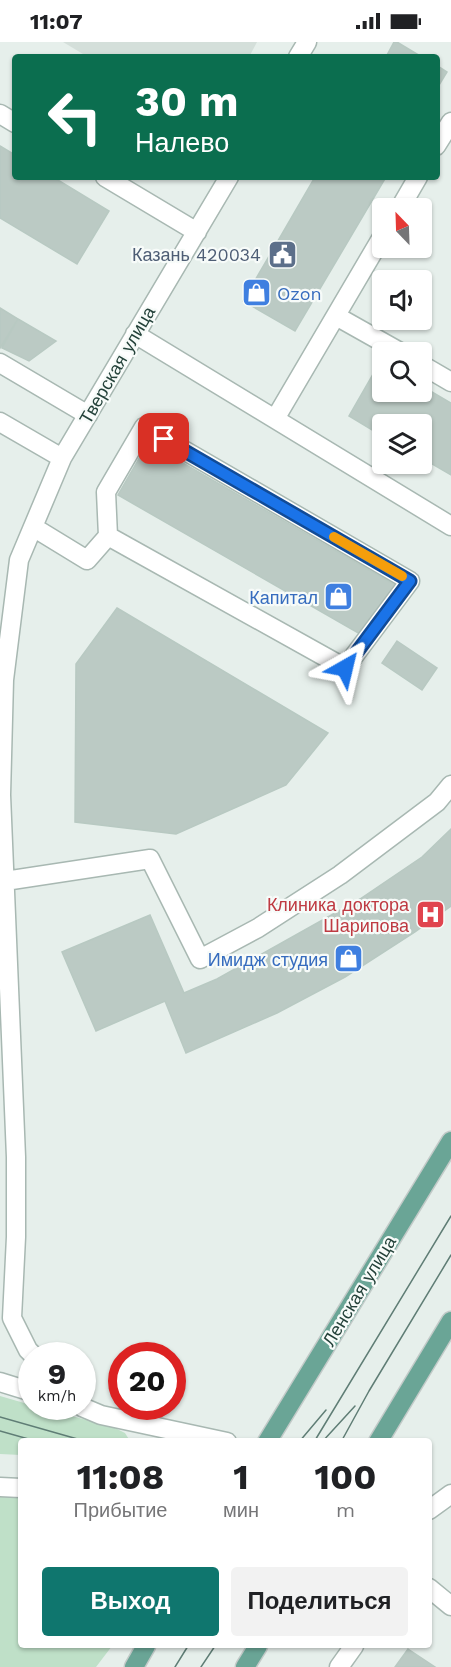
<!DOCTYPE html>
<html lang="ru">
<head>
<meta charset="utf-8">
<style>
	:root { --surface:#fff; --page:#f2f2f2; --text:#202124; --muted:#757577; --accent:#0f766e }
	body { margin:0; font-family:"Work Sans",sans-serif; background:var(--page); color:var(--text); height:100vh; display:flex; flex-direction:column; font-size:22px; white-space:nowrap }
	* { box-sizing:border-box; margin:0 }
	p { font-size:20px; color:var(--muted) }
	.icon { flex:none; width:33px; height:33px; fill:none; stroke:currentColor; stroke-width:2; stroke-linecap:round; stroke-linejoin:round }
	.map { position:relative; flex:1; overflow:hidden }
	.drawer { position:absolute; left:18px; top:1396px; width:414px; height:210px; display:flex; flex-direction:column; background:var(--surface); border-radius:6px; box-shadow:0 2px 4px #0004 }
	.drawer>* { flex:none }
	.banner { position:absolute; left:12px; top:12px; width:428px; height:126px; border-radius:6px; box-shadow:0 2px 4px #0004; background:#0b6e4f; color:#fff; overflow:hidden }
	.needle { width:39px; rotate:337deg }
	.buttons { position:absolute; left:372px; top:156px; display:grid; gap:12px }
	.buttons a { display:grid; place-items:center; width:60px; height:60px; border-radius:6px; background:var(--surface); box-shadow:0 2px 4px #0004; font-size:30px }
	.speed { position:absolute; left:18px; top:1300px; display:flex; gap:12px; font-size:30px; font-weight:700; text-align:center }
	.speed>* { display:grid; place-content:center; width:78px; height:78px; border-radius:50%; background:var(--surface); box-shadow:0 2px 4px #0004; line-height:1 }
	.speed small { font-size:15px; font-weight:400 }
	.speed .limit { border:9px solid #d22; background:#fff; color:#111 }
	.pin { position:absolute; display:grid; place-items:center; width:51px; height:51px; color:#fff; margin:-26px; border-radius:12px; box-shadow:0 3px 9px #0006 }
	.me { position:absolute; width:66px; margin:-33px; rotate:37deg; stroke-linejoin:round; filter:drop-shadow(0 0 4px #0008) }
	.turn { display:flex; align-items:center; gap:21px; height:126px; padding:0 24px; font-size:27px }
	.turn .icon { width:78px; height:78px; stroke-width:2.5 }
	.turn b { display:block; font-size:42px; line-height:51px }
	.eta { display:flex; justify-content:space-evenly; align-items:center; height:102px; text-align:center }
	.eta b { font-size:36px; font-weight:700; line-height:42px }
	.cta { display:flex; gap:12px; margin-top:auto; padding:12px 24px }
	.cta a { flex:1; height:69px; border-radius:6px; background:var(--accent); color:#fff; font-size:24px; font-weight:700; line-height:69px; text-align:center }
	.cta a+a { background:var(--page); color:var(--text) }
	.status { display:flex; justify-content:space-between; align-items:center; height:42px; padding:0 30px; background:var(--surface); direction:ltr }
	.status svg { height:16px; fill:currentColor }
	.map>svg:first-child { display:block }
</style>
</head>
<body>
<div class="status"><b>11:07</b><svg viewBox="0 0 49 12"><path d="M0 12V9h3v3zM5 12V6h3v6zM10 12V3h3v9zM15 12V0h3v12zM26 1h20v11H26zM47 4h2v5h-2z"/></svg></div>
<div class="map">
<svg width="451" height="1625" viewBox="0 0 451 1625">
	<rect width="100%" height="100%" fill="#e6efeb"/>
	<path fill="#d4dfda" d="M 63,0 L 257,0 L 249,15 L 88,15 Z"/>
	<path fill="#bfe0c8" d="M 0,1354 L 31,1363 L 32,1365 L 40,1365 L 115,1386 L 125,1391 L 130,1399 L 21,1400 L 21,1413 L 0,1412 Z
		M 0,1454 L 21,1456 L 21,1604 L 112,1604 L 96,1625 L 0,1625 Z"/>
	<path fill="#bbcac4" stroke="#b8c9c2" stroke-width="1.5" d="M 394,0 L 397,0 L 422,15 L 386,15 Z
		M 436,23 L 447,30 L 436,48 Z
		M 0,104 L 15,113 L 15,135 L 53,135 L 109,169 L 77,222 L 0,176 Z
		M 315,135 L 386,135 L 295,289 L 243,259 Z
		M 0,266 L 18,277 L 0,306 Z
		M 18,277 L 56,299 L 29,319 L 2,306 Z
		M 380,320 L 382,322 L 382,350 L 422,350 L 422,344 L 451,361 L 451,433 L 422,416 L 422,382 L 382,382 L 382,394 L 349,374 Z
		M 148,401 L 397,544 L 367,596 L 118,453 Z
		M 117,566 L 328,691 L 286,743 L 176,792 L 75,780 L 76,622 Z
		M 397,599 L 437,626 L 422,648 L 382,621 Z
		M 451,787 L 451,864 L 415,890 L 345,935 L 277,971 L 186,1011 L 165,959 L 96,989 L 62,910 L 150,873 L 184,951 L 217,937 L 360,857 L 422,815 Z
		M 408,1607 L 435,1625 L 395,1625 Z"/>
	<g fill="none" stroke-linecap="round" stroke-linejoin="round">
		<defs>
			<path id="minor" d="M 298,15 L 307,0
				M 0,72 L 15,81
				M 436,104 L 451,80
				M 105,135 L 197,190
				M 400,166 L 418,135
				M 336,274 L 400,310
				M 135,292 L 451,484
				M 0,321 L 88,373
				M 422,323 L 451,340
				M 275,377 L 382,195
				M 0,380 L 62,416
				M 33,485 L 87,518 L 108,494 L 106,450 L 144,385 L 410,539 L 345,626 L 108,494
				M 5,839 L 150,817 L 200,917 L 258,886 L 340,833 L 437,760 L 451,743
				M 34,1314 L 28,1308 L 12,1276 L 16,1195 L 16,1115 L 1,753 L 4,638 L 19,518 L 62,416 L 229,135
				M 0,1340 L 32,1350
				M 82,1365 L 101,1373 L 227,1400
				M 0,1445 L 21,1446
				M 429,1468 L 451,1452
				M 429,1546 L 451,1564
				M 339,1625 L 354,1604"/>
			<path id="major" d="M 267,1400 L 451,1099
				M 378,1400 L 451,1279
				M 134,1625 L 146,1604
				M 245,1625 L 258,1604"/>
		</defs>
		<use href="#minor" stroke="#a8b8b2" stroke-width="21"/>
		<use href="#major" stroke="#c2cac8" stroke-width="21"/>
		<use href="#minor" stroke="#fff" stroke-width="18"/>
		<use href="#major" stroke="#6aa596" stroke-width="18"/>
		<path stroke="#5f7d75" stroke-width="1.5" d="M 0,1375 L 88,1400
			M 0,1389 L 39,1400
			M 299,1400 L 326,1368
			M 314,1400 L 451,1174
			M 322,1400 L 355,1364
			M 341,1400 L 369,1349 L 451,1213
			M 175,1625 L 188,1604
			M 201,1625 L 215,1604"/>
	</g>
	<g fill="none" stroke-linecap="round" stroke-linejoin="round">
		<defs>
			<path id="route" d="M 164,397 L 410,539 L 345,626"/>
		</defs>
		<use href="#route" stroke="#114b97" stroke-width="15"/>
		<use href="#route" stroke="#1a73e8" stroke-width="10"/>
		<path stroke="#f59e0b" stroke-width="10" d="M 334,495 L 402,534"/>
	</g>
	<defs>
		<symbol id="civic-square" viewBox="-11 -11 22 22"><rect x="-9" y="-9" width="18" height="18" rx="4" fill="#5c6f8a" stroke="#f7fbf9"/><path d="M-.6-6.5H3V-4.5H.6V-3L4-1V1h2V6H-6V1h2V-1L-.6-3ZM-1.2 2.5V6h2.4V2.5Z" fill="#fff"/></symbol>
		<symbol id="shop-square" viewBox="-11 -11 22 22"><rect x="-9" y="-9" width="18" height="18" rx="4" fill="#3f7fe0" stroke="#f7fbf9"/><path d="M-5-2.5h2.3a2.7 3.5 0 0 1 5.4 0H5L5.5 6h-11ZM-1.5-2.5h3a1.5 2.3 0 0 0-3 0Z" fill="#fff"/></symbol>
		<symbol id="hospital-square" viewBox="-11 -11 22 22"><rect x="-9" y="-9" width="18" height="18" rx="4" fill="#e0444e" stroke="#f7fbf9"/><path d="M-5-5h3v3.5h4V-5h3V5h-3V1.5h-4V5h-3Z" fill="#fff"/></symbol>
	</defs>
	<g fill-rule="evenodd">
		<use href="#civic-square" x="266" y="196" width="33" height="33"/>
		<use href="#shop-square" x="240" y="234" width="33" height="33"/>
		<use href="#shop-square" x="322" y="538" width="33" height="33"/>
		<use href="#hospital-square" x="414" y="856" width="33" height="33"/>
		<use href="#shop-square" x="332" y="900" width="33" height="33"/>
	</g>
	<g text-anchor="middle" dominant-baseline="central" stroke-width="4.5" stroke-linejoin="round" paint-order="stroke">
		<g font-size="18" fill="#4e5e75" stroke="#f7fbf9" text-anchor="end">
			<text x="261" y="212">Казань 420034</text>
		</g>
		<g font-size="18" fill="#366cbe" stroke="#f7fbf9" text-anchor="end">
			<text x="277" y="251" text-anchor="start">Ozon</text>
			<text x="318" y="555">Капитал</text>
			<text x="328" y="917">Имидж студия</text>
		</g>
		<g font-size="18" fill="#24423a" stroke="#f7fbf9">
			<text transform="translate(117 323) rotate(-60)">Тверская улица</text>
			<text transform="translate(359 1249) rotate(-59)">Ленская улица</text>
		</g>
		<g font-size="18" fill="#be3a42" stroke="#f7fbf9" text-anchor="end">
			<text x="409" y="862">Клиника доктора<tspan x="409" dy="21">Шарипова</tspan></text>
		</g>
	</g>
</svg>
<div class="buttons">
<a><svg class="needle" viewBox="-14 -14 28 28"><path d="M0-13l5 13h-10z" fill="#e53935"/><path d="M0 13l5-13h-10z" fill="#757577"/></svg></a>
<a><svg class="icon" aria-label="sound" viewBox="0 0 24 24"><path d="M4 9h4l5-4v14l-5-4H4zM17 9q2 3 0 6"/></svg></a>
<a><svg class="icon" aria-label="search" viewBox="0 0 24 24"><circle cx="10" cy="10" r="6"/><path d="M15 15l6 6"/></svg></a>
<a><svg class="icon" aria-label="layers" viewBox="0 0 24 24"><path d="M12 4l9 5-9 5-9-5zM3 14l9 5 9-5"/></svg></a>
</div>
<div class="speed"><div>9<small>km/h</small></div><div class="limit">20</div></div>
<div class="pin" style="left:164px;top:397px;background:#d93025"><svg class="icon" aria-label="arrive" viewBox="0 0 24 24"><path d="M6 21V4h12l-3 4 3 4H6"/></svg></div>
<svg class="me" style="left:345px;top:626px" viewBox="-20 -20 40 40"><path d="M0-17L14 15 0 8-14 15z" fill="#1a73e8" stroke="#fff" stroke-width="4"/></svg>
<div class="banner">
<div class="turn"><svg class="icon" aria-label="left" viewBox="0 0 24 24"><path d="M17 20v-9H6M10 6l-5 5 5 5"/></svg><div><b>30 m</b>Налево</div></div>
</div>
<section class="drawer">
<div class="eta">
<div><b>11:08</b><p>Прибытие</p></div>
<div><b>1</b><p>мин</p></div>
<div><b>100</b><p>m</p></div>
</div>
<div class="cta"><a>Выход</a><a>Поделиться</a></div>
</section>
</div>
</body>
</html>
